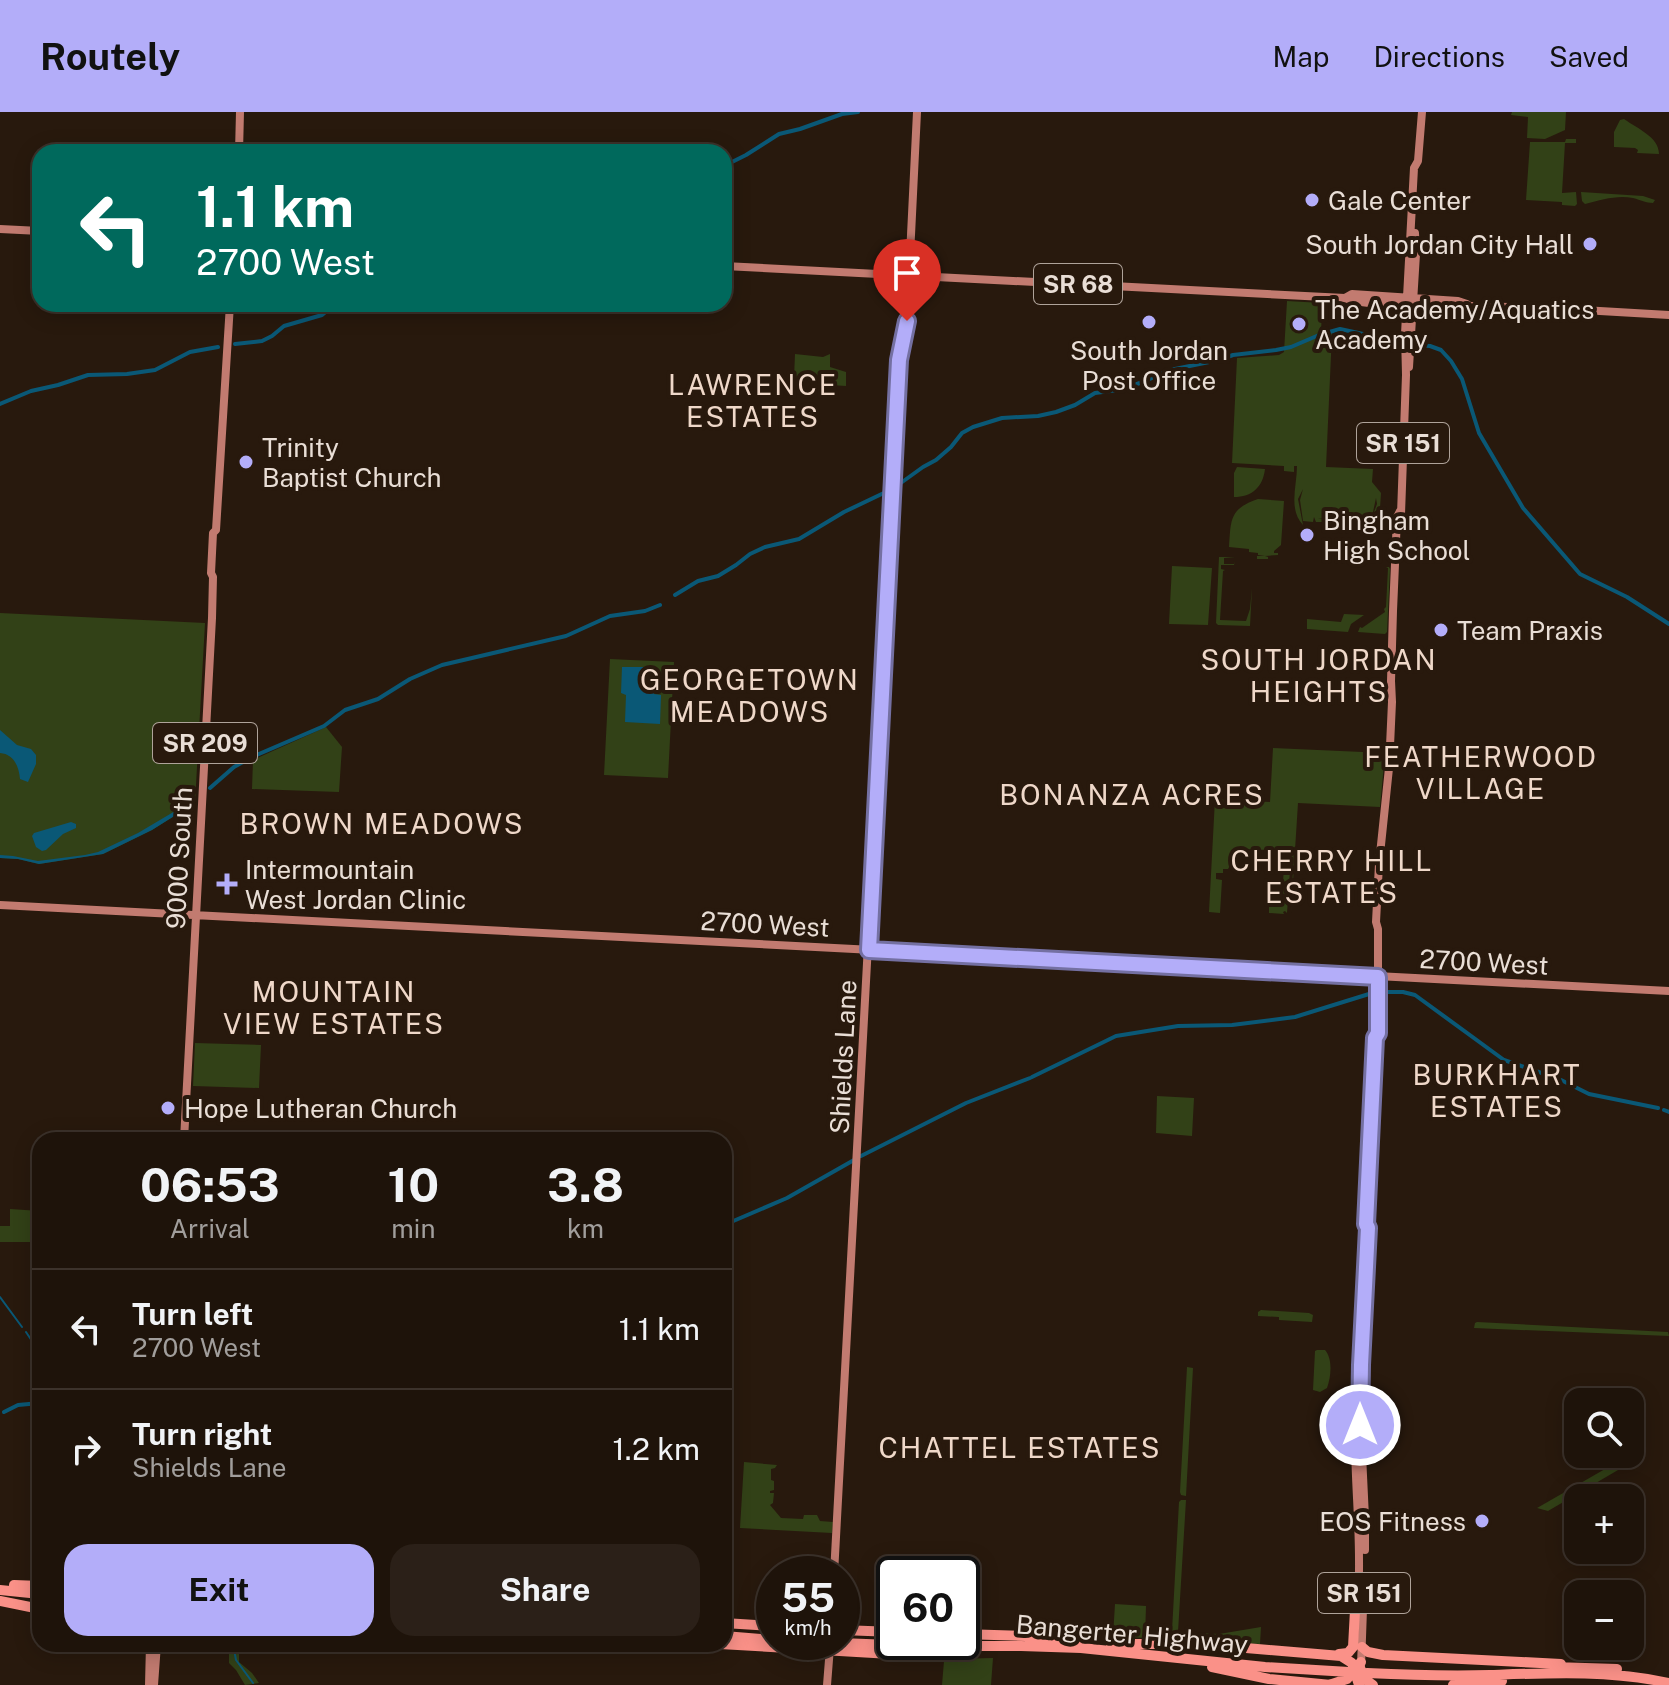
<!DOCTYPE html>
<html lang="en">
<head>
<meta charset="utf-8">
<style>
	:root { --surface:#1e130a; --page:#2b2018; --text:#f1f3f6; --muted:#a19e9c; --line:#3c322b; --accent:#b3adf9 }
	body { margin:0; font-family:"Public Sans",sans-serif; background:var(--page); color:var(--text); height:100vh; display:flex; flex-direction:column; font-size:30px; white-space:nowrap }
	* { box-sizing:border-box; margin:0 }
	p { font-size:26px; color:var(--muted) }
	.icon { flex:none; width:44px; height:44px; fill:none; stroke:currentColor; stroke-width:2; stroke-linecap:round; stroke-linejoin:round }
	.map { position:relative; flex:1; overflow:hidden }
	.side { position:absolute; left:32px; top:1020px; width:700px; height:520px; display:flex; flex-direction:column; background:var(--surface); border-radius:24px; box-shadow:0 4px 20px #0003,0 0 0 2px var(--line) }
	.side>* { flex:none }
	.guide { position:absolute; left:32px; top:32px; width:700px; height:168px; border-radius:24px; box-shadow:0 4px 20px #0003,0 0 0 2px var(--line); background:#00695c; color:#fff; overflow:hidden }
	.controls { position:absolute; left:1564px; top:1276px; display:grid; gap:16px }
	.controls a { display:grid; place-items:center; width:80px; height:80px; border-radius:16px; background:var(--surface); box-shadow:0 4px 20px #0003,0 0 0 2px var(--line); font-size:40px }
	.speed { position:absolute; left:756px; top:1444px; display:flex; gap:16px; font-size:40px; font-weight:700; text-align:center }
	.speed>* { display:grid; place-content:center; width:104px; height:104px; border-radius:50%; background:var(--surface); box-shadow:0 4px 20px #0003,0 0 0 2px var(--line); line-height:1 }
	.speed small { font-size:20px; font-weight:400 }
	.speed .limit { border:4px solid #111; border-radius:12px; background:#fff; color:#111 }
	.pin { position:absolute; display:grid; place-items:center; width:68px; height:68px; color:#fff; margin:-82px -34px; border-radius:50% 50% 50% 0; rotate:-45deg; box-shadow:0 0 8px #0007 }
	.pin .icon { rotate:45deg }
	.me { position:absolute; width:88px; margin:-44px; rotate:0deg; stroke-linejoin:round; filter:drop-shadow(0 0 6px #0008) }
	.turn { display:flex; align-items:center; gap:28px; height:168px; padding:0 32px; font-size:36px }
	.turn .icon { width:104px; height:104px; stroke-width:2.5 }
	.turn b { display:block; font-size:56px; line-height:68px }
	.eta { display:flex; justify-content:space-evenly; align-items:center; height:136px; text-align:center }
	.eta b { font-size:48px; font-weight:700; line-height:56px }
	.button { display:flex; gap:16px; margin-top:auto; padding:16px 32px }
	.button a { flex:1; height:92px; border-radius:24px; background:var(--accent); color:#111; font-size:32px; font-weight:700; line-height:92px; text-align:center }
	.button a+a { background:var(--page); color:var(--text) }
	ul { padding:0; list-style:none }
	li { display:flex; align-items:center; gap:24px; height:120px; padding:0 32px; border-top:2px solid var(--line) }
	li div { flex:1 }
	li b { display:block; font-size:30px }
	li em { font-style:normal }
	header { display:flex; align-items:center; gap:48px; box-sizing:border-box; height:112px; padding:0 40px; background:var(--accent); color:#111 }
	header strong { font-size:38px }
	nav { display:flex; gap:44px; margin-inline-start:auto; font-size:28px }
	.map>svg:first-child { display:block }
</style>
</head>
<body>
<header>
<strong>Routely</strong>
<nav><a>Map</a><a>Directions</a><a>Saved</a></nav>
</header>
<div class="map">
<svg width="1669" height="1573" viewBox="0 0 1669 1573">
	<rect width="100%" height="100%" fill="#28190d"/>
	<path fill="#324117" d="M 1512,0 L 1566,0 L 1565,18 L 1545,27 L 1527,26 L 1528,5 L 1511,3 Z
		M 1624,7 C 1638,17 1659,25 1659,42 L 1637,41 L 1638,38 L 1635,36 L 1614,35 L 1614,20 L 1620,8 Z
		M 1566,27 L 1576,27 L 1576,31 L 1565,31 L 1562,81 L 1576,80 L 1577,92 L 1575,94 L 1562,93 L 1562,90 L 1526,88 L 1530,30 L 1565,30 Z
		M 1581,80 L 1643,84 L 1655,88 L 1653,91 C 1646,91 1641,88 1633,86 C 1616,83 1602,88 1585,92 L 1582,89 Z
		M 1287,189 L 1322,191 L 1321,224 L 1332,221 L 1326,355 L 1373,357 L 1372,370 L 1381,381 L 1380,396 L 1374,400 L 1377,392 L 1376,386 L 1373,400 L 1368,405 L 1360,408 L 1318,406 L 1323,407 L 1323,410 L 1316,410 L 1314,405 L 1313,410 L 1303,409 L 1300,388 L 1303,377 L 1298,387 L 1303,413 C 1288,397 1297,374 1297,354 L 1294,354 L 1294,360 L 1284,359 L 1284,354 L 1232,351 L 1237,246 L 1279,243 L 1284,240 Z
		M 795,242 L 823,245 L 830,242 L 830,255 L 846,260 L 846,274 L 814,272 L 805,266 L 794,266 Z
		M 1237,355 L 1265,357 C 1263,375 1252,385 1234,385 L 1234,361 Z
		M 1258,387 L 1284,389 L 1281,433 L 1274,439 L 1274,441 L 1278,441 L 1278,443 L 1265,444 L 1268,445 L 1268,447 L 1257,447 L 1257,444 L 1265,444 L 1258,443 L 1258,441 L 1249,440 L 1249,437 L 1229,435 C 1231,408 1229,397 1258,387 Z
		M 1219,445 L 1235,445 L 1224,446 L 1224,452 L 1234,452 L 1235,449 L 1234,453 L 1221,453 L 1221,457 L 1225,458 L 1223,459 L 1220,508 L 1246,509 L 1250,497 L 1252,476 L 1250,514 L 1218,513 L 1216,511 Z
		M 1172,454 L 1212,456 L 1208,513 L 1169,512 Z
		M 1386,455 L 1389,455 L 1390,457 L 1387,520 L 1385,522 L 1358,520 L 1360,515 L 1362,516 L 1385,500 L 1384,497 L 1386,495 L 1388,456 Z
		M 0,501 L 205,511 L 195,691 L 152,718 L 103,742 L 39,752 L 18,747 L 0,746 Z
		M 1344,502 L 1364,503 L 1351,512 L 1348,520 L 1307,517 L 1307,507 L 1341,510 Z
		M 610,547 L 674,550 L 668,666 L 604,663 Z
		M 326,615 L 342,635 L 339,680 L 252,677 L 253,648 Z
		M 1273,636 L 1385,641 L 1380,695 L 1298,691 L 1291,801 L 1293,757 L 1291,753 L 1287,751 L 1287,749 L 1275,748 L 1275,746 L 1270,746 L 1270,738 L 1241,737 L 1238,739 L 1228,757 L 1223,757 L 1223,761 L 1216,761 L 1216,767 L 1222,768 L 1220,801 L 1209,800 L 1215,687 L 1270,690 Z
		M 1284,755 L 1288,756 L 1290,758 L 1287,801 L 1285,799 L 1283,800 L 1284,802 L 1269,801 L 1269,786 L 1286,786 L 1287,781 L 1283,782 L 1283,772 L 1287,773 L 1287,769 L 1283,770 Z
		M 195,931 L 261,933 L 259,976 L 193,974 Z
		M 1157,984 L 1194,986 L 1192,1024 L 1156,1021 Z
		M 10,1097 L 40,1099 L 40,1130 L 0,1130 L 0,1114 L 10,1114 Z
		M 1261,1198 L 1309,1201 L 1313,1203 L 1312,1210 L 1279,1208 L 1279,1205 L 1258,1204 L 1258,1200 Z
		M 1477,1210 L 1668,1220 L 1669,1224 L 1474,1216 L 1475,1211 Z
		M 1317,1238 L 1325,1238 C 1333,1247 1331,1265 1327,1276 L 1320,1280 L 1313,1278 L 1315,1239 Z
		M 1187,1255 L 1193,1256 L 1186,1384 L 1181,1383 L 1180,1380 Z
		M 1626,1345 L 1630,1351 L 1548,1399 L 1537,1396 Z
		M 744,1350 L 777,1353 L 775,1356 L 771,1357 L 771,1368 L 774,1369 L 774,1378 L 770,1379 L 770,1381 L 774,1381 L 773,1391 L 770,1393 L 781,1406 L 803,1407 L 804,1403 L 817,1403 L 820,1409 L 833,1410 L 832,1421 L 740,1416 Z
		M 1181,1388 L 1186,1388 L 1178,1520 L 1172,1519 L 1179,1390 Z
		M 1115,1492 L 1146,1494 L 1145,1526 L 1113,1524 Z
		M 1261,1515 L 1260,1532 L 1177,1528 L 1178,1520 L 1219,1522 Z
		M 207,1532 L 239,1532 L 239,1550 L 252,1561 L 259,1571 L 245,1573 L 236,1558 L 229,1551 L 229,1532 Z
		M 993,1546 L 991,1573 L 942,1573 L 944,1549 L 951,1547 Z"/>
	<path fill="#0a5876" d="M 622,555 L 657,555 L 654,582 L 661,583 L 660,612 L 625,610 L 626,583 L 621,581 Z
		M 0,618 L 17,633 L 31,637 L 36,643 L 36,652 L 28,670 L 20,667 C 19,655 14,642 0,641 Z
		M 192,689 L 195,691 L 152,718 L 103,742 L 39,752 L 18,747 L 0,746 L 0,743 L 13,744 L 38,749 L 85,743 L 98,740 L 138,721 Z
		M 71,710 L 76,712 L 76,716 L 63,722 L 46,738 L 42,739 L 36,735 L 32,724 L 34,721 Z"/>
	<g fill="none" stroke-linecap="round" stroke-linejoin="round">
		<path stroke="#0a5876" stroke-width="2" d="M 0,1185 L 22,1215
			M 26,1220 L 36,1235 L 40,1256
			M 233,1532 L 236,1548 L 253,1571"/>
		<path stroke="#0a5876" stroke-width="4" d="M 724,54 L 746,43 L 779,22 L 800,17 L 842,2 L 858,0
			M 235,232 L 262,229 L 272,224 L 284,214 L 322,203 L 335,192
			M 1416,233 L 1430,234 L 1441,238 L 1451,249 L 1462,267 L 1479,321 L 1523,396 L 1580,462 L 1627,485 L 1669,512
			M 0,292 L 31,279 L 58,273 L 88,263 L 127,262 L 155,258 L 190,240 L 218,235
			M 898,373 L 923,355 L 936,348 L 951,335 L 962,321 L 973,315 L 1002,306 L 1038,304 L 1056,300 L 1075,293 L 1095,281 L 1118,278 L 1143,270 L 1170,258 L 1219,248 L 1233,243 L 1276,238 L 1291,235 L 1319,223 L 1340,217 L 1400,230
			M 675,483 L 698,469 L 718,464 L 736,453 L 750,442 L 765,435 L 799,427 L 844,400 L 888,379
			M 210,676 L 234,655 L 252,645 L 324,614 L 345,598 L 378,587 L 410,567 L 442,553 L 566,524 L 610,504 L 645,499 L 660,493
			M 1383,880 L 1403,880 L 1415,883 L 1504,948 L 1553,965
			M 1032,965 L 1116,924 L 1178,914 L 1232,913 L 1295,905 L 1369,882
			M 1561,968 L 1589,982 L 1658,996
			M 1664,998 L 1669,1000
			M 861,1044 L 966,991 L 1030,966
			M 724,1113 L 787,1086 L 854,1048
			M 4,1300 L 18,1293 L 40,1291"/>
		<path stroke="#c27b70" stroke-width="8" d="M 239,40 L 240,0
			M 0,117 L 40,119
			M 724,154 L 1345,186 L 1353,189 L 1369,191 L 1548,196 L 1669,203
			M 1345,186 L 1352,182 L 1458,189 L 1467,192
			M 1409,255 L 1416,142 L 1415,121
			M 1401,402 L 1406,263 L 1405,222 L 1414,56 L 1418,49 L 1422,0
			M 0,793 L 1669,879
			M 184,1028 L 212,506 L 213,465 L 211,461 L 213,421 L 216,418 L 230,192
			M 1360,1300 L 1365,1406 L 1365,1438
			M 834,1462 L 899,259 L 907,205 L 917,0
			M 1358,1486 C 1362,1433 1355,1379 1355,1326 C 1355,1256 1360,1186 1363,1116 L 1366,1112 L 1375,926 L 1378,921 L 1378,817 L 1376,810 L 1379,752 L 1389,656 L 1392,590 L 1391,569 L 1393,499 L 1397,405 L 1400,399
			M 1361,1554 L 1364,1468
			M 149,1573 L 150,1532
			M 154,1573 L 157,1532
			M 827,1573 L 830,1535"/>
		<path stroke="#fa9188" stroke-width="10" d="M 14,1473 L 40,1474
			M 0,1478 L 40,1482
			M 0,1489 L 40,1497
			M 724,1511 L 774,1514
			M 842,1518 L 894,1520
			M 962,1522 L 1025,1524 L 1077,1530
			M 724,1524 L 774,1528
			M 815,1530 L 917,1534 L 1021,1534 L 1081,1536 L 1265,1555 L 1349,1560
			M 720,1532 L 891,1542 L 968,1541
			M 1111,1532 L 1157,1532 L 1246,1536 L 1341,1544 L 1352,1551 L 1359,1573
			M 1362,1535 L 1368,1540 L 1383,1543 L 1561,1552
			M 1339,1542 L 1348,1541 L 1353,1535 L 1355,1498 L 1358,1482
			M 1212,1555 L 1269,1567 L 1331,1573
			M 1553,1555 L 1617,1557
			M 1360,1556 L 1366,1568 L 1373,1573
			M 1367,1561 C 1408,1563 1449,1564 1490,1563 C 1549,1561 1611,1558 1669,1571
			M 1329,1573 L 1347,1567 L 1361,1550
			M 1453,1573 L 1502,1569"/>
	</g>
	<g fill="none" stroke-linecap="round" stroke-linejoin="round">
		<defs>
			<path id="route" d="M 907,209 L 899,248 L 869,838 L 1378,865 L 1378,921 L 1375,926 L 1366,1112 L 1368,1116 L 1361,1253 L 1360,1313"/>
		</defs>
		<use href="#route" stroke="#7470a2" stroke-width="20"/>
		<use href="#route" stroke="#b3adf9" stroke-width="14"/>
	</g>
	<g fill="#b3adf9" stroke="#28190d" stroke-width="3">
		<circle cx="1312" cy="88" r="8"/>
		<circle cx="1590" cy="132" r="8"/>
		<circle cx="1149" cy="210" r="8"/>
		<circle cx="1299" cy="212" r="8"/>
		<circle cx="246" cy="350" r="8"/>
		<circle cx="1307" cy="423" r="8"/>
		<circle cx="1441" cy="518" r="8"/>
		<path d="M223 760h8v8h8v8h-8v8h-8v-8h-8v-8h8z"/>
		<circle cx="168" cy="996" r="8"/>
		<circle cx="1482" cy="1409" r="8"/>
	</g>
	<g text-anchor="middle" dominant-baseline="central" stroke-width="8" stroke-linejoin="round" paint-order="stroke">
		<g fill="#28190d" stroke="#afa39a" stroke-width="2">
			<rect x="1034" y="152" width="88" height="40" rx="6"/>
			<rect x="1357" y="311" width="92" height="40" rx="6"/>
			<rect x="153" y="611" width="104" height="40" rx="6"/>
			<rect x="1318" y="1461" width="92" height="40" rx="6"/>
		</g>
		<g font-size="24" font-weight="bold" fill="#e9ded6">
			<text x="1078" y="172">SR 68</text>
			<text x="1403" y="331">SR 151</text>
			<text x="205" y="631">SR 209</text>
			<text x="1364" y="1481">SR 151</text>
		</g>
		<g font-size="26" fill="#e9ded6" stroke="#28190d" text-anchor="start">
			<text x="1328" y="88">Gale Center</text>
			<text x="1574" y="132" text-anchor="end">South Jordan City Hall</text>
			<text x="1315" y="197">The Academy/Aquatics<tspan x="1315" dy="30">Academy</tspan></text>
			<text x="1149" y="238" text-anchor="middle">South Jordan<tspan x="1149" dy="30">Post Office</tspan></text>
			<text x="262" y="335">Trinity<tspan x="262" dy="30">Baptist Church</tspan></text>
			<text x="1323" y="408">Bingham<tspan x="1323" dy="30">High School</tspan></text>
			<text x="1457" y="518">Team Praxis</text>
			<text x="245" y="757">Intermountain<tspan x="245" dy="30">West Jordan Clinic</tspan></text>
			<text x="184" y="996">Hope Lutheran Church</text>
			<text x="1466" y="1409" text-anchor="end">EOS Fitness</text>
		</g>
		<g font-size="26" fill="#e9ded6" stroke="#28190d">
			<text transform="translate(179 746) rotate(-87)">9000 South</text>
			<text transform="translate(765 812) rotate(3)">2700 West</text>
			<text transform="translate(1484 850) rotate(3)">2700 West</text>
			<text transform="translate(843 945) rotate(-87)">Shields Lane</text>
			<text transform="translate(1132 1522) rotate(5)">Bangerter Highway</text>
		</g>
		<g font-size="28" letter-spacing="2" fill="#efd8c9" stroke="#28190d">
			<text x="753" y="272">LAWRENCE<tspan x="753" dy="32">ESTATES</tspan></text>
			<text x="1319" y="547">SOUTH JORDAN<tspan x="1319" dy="32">HEIGHTS</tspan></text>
			<text x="750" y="567">GEORGETOWN<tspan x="750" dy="32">MEADOWS</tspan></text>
			<text x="1481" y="644">FEATHERWOOD<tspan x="1481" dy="32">VILLAGE</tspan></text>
			<text x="1132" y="682">BONANZA ACRES</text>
			<text x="382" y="711">BROWN MEADOWS</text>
			<text x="1332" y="748">CHERRY HILL<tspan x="1332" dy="32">ESTATES</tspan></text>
			<text x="334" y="879">MOUNTAIN<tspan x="334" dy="32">VIEW ESTATES</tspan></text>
			<text x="1497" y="962">BURKHART<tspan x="1497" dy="32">ESTATES</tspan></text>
			<text x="1020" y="1335">CHATTEL ESTATES</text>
		</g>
	</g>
</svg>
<div class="controls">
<a><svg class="icon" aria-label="search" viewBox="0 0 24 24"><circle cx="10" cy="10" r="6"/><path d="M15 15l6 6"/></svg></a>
<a>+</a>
<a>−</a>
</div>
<div class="speed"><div>55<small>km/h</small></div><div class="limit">60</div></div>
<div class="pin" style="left:907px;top:209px;background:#d93025"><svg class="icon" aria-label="arrive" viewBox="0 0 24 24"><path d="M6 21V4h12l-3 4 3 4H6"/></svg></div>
<svg class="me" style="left:1360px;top:1313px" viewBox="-20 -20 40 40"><circle r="17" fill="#b3adf9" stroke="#fff" stroke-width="3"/><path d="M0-11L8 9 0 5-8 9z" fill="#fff"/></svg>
<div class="guide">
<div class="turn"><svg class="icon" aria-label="left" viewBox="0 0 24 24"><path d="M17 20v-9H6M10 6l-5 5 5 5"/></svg><div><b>1.1 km</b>2700 West</div></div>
</div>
<section class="side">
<div class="eta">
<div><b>06:53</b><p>Arrival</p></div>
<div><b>10</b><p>min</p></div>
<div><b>3.8</b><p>km</p></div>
</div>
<ul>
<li><svg class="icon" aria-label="left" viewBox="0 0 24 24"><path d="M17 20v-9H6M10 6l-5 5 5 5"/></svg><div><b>Turn left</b><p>2700 West</p></div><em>1.1 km</em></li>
<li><svg class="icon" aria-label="right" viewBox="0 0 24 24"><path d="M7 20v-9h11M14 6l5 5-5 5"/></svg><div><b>Turn right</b><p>Shields Lane</p></div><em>1.2 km</em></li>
</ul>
<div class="button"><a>Exit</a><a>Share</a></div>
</section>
</div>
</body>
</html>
